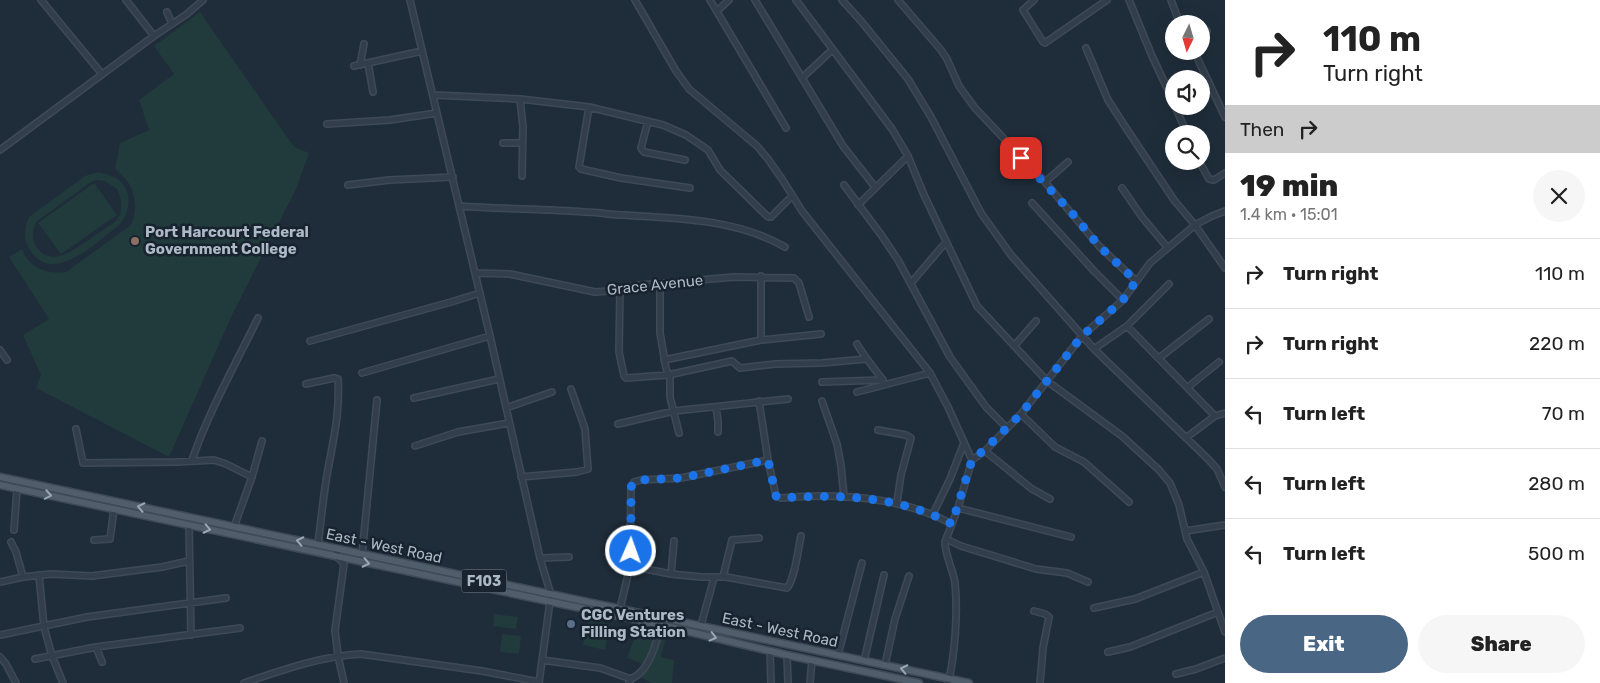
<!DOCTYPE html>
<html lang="en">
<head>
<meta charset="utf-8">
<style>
	:root { --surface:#fff; --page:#f6f6f6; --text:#222; --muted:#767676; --line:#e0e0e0; --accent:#4a6685 }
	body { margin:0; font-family:Rubik,sans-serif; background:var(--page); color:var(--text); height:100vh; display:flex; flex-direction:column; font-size:19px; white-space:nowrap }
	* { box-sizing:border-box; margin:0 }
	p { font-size:16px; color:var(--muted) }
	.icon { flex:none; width:28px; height:28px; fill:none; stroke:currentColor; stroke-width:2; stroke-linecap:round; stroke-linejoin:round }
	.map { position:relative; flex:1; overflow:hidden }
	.panel { display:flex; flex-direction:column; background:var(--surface); width:375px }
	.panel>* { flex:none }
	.guide { background:#fff; color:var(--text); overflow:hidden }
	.needle { width:32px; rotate:185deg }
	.fabs { position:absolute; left:1165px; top:15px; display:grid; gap:10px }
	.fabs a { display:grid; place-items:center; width:45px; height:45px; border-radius:50%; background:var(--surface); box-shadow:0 5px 20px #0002; font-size:25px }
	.pin { position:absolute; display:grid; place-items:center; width:42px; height:42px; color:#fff; margin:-21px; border-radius:10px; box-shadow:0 2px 8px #0006 }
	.me { position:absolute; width:55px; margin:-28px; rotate:2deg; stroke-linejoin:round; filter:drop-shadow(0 0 4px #0008) }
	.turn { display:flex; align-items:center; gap:18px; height:105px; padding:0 15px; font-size:22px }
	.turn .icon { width:65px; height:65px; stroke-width:2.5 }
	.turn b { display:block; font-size:35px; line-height:42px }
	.then { display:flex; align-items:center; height:48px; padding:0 15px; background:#0003; gap:10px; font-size:19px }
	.round { display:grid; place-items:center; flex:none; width:52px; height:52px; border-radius:26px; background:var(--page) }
	.summary { display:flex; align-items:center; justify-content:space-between; height:85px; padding:0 15px }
	h1 { font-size:30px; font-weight:800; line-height:38px }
	.cta { display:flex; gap:10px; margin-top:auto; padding:10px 15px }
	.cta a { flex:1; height:58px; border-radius:30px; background:var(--accent); color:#fff; font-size:20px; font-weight:800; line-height:58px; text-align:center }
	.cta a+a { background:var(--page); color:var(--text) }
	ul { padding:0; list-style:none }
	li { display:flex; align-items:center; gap:15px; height:70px; padding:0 15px; border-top:1px solid var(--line) }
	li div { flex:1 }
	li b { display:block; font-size:19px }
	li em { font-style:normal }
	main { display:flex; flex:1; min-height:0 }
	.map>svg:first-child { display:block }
</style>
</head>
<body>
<main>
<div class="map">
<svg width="1225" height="683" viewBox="0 0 1225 683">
	<rect width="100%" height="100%" fill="#1f2d3a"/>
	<path fill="#213a3b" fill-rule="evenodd" d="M 200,12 L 294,147 L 309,153 L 296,189 L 232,315 L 169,457 L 36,388 L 41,375 L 23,335 L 49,319 L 9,257 L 22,249 C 24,254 27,260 31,263 C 39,271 55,274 66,272 L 131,225 C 137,213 136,192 127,181 C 124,177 119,173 115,169 L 120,143 L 149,130 L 139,100 L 174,74 L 154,46 Z
		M 98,172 C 106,174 115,176 120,181 C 133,193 130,214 119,225 C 98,241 52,287 30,250 C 23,240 24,228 29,217 L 85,176 ZM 96,180 L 105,181 L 117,189 C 122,200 124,211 116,221 C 103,229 73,253 60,256 C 53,258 44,256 39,250 C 31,242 32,232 36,222 L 91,182 Z
		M 94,183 L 117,215 L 61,254 L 38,223 Z
		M 494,614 L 518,617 L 516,629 L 493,626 Z
		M 588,619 L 610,624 L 605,650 L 583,645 Z
		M 637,631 L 655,638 L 645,665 L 627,658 Z
		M 502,634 L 521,636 L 519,654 L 500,652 Z
		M 661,635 L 666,636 L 661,657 L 674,660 L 672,683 L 651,683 L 638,676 L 656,655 Z"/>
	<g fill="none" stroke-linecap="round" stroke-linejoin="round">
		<defs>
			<path id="minor" d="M 41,0 L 102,74
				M 126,0 L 154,36
				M 410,0 L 490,336 L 540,558 L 551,595
				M 635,0 L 676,71 L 689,89 L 757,146 L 768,159 L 782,179 L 802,211 L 930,373 L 948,407 L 972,460
				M 710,0 L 786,128
				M 755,0 L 843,146 L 875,187
				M 796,0 L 892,129 L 908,156 L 924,195 L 977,306 L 1047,381 L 1122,436 L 1159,470 L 1170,483 L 1179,505 L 1187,539 L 1204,572 L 1225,632
				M 842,0 L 861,21 L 908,79 L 931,117 L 981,213 L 1011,255 L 1094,349 L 1208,459 L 1217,469 L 1225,487
				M 898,0 L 941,50 L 947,59 L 959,86 L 975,108 L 1045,182 L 1099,246 L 1136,281
				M 1034,0 L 1023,10 L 1043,42 L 1045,43 L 1107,0
				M 1129,0 L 1152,56 L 1174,103
				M 1171,0 L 1180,24
				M 717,11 L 729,0
				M 167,12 L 172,24
				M 1201,34 L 1207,31
				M 1086,48 L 1108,100 L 1128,131 L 1174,200 L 1195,225 L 1225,268
				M 1194,51 L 1225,117
				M 368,63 L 373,92
				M 360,65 L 364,44
				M 354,66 L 422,51
				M 802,78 L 832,50
				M 434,95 L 520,99 L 589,107 L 663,125 L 686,135 L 708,150 L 720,170 L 768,217 L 771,217 L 792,196
				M 520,99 L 523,127 L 522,176
				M 1175,106 L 1187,134
				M 589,107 L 579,167 L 581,169 L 621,178 L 690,188
				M 648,121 L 641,148 L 644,152 L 685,160
				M 327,124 L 390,120 L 437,113
				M 503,143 L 522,143
				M 0,150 L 154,36 L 187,14 L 203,0
				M 1199,161 L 1209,179 L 1214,180 L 1225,173
				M 1045,182 L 1068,162
				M 348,185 L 389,180 L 453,177
				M 844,185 L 882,236 L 898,260 L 950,357 L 986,407 L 1006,427
				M 1122,188 L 1142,217 L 1167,247
				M 1032,203 L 1094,271 L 1123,300
				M 858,205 L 908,156
				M 460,206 C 501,209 543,209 585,212 C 598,212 610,215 623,215 C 678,218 736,219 785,247
				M 475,273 L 510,274 L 595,292 L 609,291 L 640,285 L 734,277 L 794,278 L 799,283 L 809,317
				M 761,276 L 761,340
				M 660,283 L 660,333 L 666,368 L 670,379 L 670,397 L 679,433
				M 911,283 L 946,242
				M 620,289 L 619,352 L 624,376 L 626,378 L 668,375 L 732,361 L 740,368 L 775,364 L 822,363 L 866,359
				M 1127,326 L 1215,416
				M 310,341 L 451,302 L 480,293
				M 857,344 C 865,358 874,368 883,380
				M 1014,346 L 1036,321
				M 1094,349 L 1127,326 L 1169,284
				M 0,350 L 7,360
				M 1159,358 L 1209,319
				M 664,360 L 761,340 L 821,334
				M 362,373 L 490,336
				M 822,382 L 882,380
				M 306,384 L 334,378 L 338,379 C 340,415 333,441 327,475 C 323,498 321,521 318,544
				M 1188,387 L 1219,362
				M 857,392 L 930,373
				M 414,398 L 499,379
				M 759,401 L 768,460 L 776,496 L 781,498 C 839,493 900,496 952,524
				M 822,401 L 837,444 L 841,466 L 844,497
				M 716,407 L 718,421 L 718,432
				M 506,408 L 552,392
				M 1021,414 L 1055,447 L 1084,462 L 1129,502
				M 618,424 L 674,411 L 788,399
				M 76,429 L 83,463 L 177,462 L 214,460 L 226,464 L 252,477
				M 878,430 L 906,435 L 911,438 L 901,475 L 897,502
				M 1187,437 L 1215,416 L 1225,413
				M 415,446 L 458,432 L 509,423
				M 985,451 L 1032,489 L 1050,499
				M 192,460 C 209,411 235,365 258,318
				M 521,477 L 577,472 L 588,469 L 585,429 L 571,389
				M 958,508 L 1071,537
				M 933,514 L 950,479 L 964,443
				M 189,525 L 191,635
				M 234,527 L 252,477 L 262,441
				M 14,530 L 17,489
				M 1185,531 L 1225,525
				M 946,539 L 961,546 L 1036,569 L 1067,573 L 1088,582
				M 94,540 L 110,539 L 114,509
				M 11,542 L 16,552 L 23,577
				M 337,549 L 337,557 L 344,564 L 335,630 L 338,656 L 344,683
				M 362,555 L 377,400
				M 540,558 L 569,557
				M 630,566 L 671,574 L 701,577 L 726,577 L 787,588 C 795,579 798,549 801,536
				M 671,574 L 674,541
				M 39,575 L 44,627 L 52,656 L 63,683
				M 723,577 L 732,540 L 759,538
				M 0,582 L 23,577 L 51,574 L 92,576 L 162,567 L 189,561
				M 1094,608 L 1135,599 L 1204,572
				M 620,609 L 630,566 L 631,487 L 634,482 L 641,480 L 681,478 L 768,460
				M 1034,611 L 1045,614 L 1049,617 L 1043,648 L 1040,683
				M 701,625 L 714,578
				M 0,635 L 87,617 L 226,598
				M 96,647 L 102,662
				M 770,651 L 771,683
				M 1108,652 L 1130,647 L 1218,612
				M 787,655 L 788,683
				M 838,655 L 862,563
				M 0,657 L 6,664 L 16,683
				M 35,659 L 96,647 L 240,628
				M 542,660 L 600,668 L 631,679
				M 864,661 L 884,575
				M 885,665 L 895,619 L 909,576
				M 1176,674 L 1196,669 L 1225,658
				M 244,683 C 282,670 321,656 361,654 L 482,671 L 539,682
				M 539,683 L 550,601
				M 629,683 L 631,679 C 650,671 656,643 661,625
				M 810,683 L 812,660
				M 948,683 C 955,656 958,612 955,583 C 953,569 945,556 945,542 L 958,508 L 972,460 L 985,451 L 1021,414 L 1082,336 L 1123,300 L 1150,263 L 1195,225 L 1212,216 L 1225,211"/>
			<path id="major" d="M 0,477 L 969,683
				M 0,485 L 661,625 L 787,655 L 919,683"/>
		</defs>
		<use href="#minor" stroke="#3f4a57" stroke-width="8"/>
		<use href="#major" stroke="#3f4a57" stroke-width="9"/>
		<use href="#minor" stroke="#323e4b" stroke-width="5"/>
		<use href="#major" stroke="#505d6b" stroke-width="6"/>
	</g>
	<defs><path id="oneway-chevron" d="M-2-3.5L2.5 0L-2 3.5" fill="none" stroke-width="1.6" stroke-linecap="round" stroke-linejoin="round" transform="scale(1.25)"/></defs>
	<g stroke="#9aa7b5">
		<use href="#oneway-chevron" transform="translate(48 495) rotate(11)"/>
		<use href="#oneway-chevron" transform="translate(141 507) rotate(-168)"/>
		<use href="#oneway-chevron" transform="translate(207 529) rotate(12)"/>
		<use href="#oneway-chevron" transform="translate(300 541) rotate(-168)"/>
		<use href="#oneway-chevron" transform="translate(366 563) rotate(12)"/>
		<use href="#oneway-chevron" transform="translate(713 637) rotate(14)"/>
		<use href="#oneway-chevron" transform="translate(904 669) rotate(-168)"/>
	</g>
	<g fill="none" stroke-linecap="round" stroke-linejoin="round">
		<path stroke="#1a73e8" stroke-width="9" stroke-dasharray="0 16.2" d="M 631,551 L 631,487 L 634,482 L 641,480 L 681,478 L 768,460 L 776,496 L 781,498 C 839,494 900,496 952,524 L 972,460 L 984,450 L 1021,414 L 1082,336 L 1123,300 L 1136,281 L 1099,246 L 1072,213 L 1021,158"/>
	</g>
	<circle fill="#8d6e63" stroke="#18232f" stroke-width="2" cx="135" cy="241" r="5"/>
	<circle fill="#5c6f8a" stroke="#18232f" stroke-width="2" cx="571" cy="624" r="5"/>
	<g text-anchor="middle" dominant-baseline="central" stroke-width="5" stroke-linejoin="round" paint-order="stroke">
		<rect fill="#18232f" stroke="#808c99" stroke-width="1" x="461.5" y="569.5" width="45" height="23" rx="4"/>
		<g font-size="14" font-weight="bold" fill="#adb9c7">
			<text x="484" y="581">F103</text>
		</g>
		<g font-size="15" font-weight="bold" fill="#adb9c7" stroke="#18232f" text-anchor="start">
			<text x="145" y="232">Port Harcourt Federal<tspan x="145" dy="17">Government College</tspan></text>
			<text x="581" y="615">CGC Ventures<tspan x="581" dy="17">Filling Station</tspan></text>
		</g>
		<g font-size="15" fill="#adb9c7" stroke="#18232f">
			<text transform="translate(655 285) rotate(-6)">Grace Avenue</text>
			<text transform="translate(384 546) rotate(12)">East - West Road</text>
			<text transform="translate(780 630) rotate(12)">East - West Road</text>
		</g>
	</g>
</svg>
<div class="fabs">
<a><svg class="needle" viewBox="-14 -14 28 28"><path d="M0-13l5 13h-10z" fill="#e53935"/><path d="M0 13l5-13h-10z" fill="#767676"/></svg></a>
<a><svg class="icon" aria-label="sound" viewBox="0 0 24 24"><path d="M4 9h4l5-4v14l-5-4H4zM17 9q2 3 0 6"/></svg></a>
<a><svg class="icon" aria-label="search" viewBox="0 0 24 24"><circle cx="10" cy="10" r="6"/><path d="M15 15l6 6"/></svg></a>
</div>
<div class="pin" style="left:1021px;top:158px;background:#d93025"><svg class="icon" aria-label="arrive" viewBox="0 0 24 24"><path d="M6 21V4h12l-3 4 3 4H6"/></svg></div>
<svg class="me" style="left:631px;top:551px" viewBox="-20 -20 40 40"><circle r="17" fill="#1a73e8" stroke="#fff" stroke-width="3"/><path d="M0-11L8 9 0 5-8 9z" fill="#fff"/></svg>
</div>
<section class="panel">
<div class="guide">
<div class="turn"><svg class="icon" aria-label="right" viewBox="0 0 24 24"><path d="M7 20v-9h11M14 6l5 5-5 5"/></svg><div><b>110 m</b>Turn right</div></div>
<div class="then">Then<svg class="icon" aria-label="right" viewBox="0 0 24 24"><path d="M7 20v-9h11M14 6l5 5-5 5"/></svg></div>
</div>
<div class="summary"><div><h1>19 min</h1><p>1.4 km · 15:01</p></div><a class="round"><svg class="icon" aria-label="close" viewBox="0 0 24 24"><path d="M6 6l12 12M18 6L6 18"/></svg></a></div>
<ul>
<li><svg class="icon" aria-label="right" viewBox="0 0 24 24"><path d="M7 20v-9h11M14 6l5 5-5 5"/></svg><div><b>Turn right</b></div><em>110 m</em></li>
<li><svg class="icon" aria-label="right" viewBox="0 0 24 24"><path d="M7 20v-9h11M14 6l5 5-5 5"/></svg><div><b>Turn right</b></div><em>220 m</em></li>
<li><svg class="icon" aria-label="left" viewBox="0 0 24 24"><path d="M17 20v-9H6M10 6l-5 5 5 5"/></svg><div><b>Turn left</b></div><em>70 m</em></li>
<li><svg class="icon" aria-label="left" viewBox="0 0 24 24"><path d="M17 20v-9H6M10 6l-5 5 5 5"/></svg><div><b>Turn left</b></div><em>280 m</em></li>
<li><svg class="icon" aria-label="left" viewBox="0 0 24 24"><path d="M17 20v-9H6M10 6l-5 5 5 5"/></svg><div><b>Turn left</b></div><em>500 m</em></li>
</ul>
<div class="cta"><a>Exit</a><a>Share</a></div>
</section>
</main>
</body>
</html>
